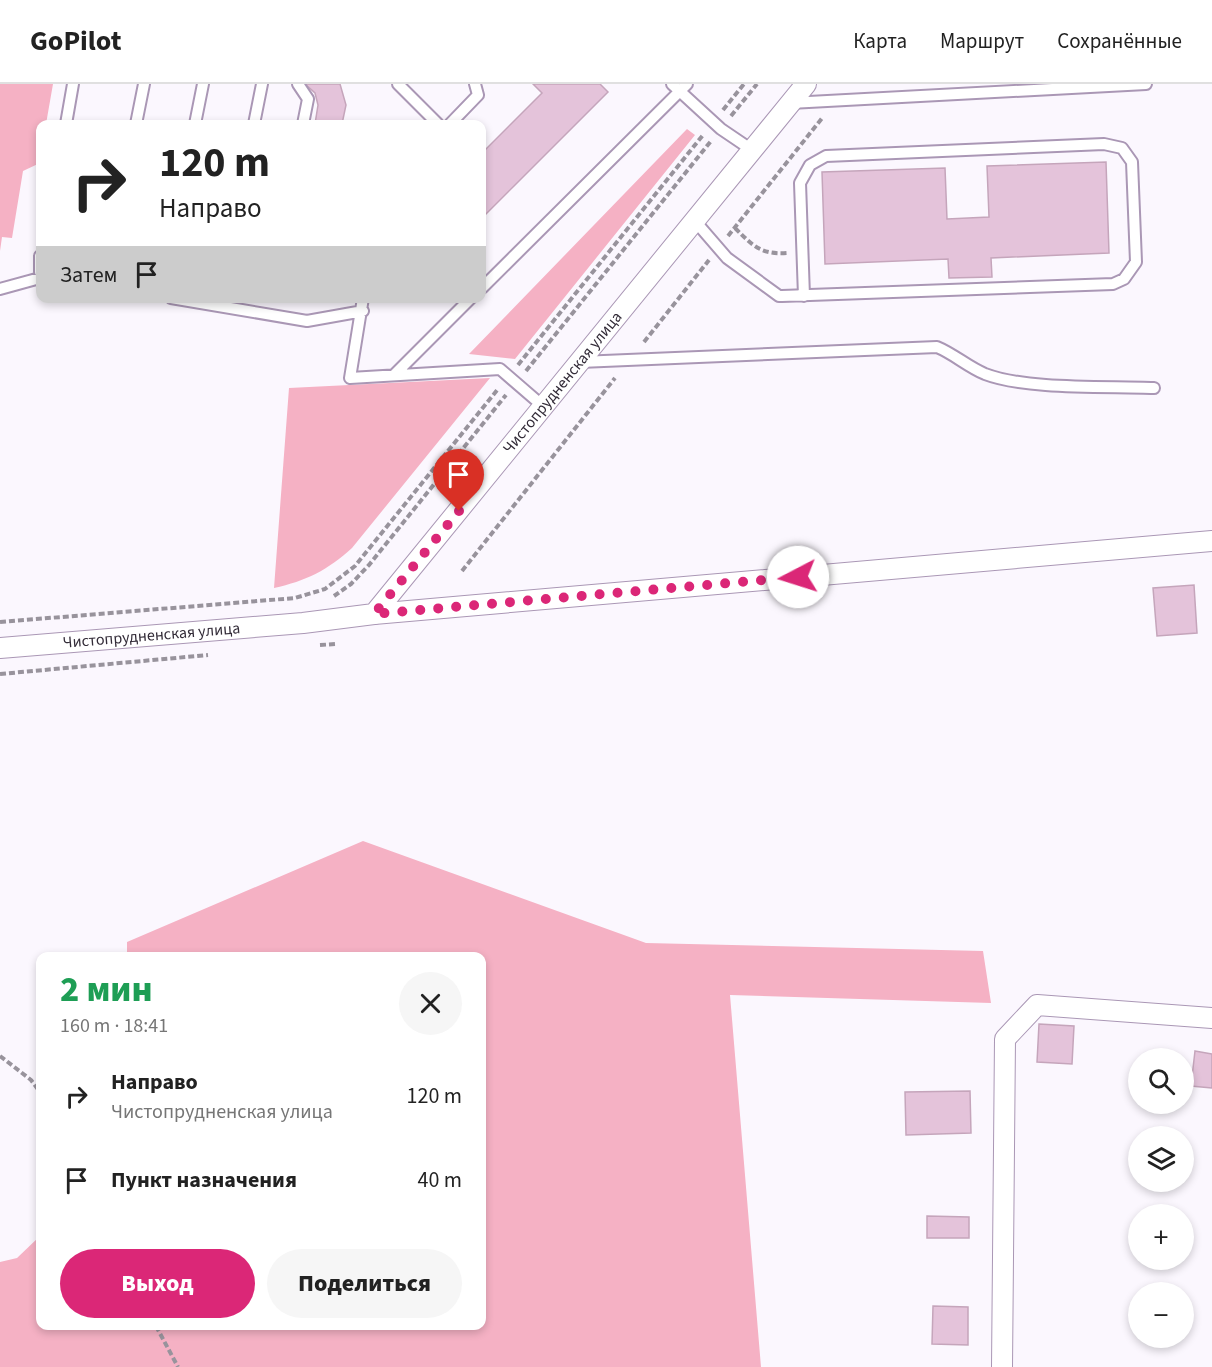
<!DOCTYPE html>
<html lang="ru">
<head>
<meta charset="utf-8">
<style>
	:root { --surface:#fff; --page:#f6f6f6; --text:#222; --muted:#767676; --line:#e0e0e0; --accent:#db2777 }
	body { margin:0; font-family:"Source Sans 3",sans-serif; background:var(--page); color:var(--text); height:100vh; display:flex; flex-direction:column; font-size:22px; white-space:nowrap }
	* { box-sizing:border-box; margin:0 }
	p { font-size:20px; color:var(--muted) }
	.icon { flex:none; width:33px; height:33px; fill:none; stroke:currentColor; stroke-width:2; stroke-linecap:round; stroke-linejoin:round }
	.map { position:relative; flex:1; overflow:hidden }
	.panel { position:absolute; left:36px; top:868px; width:450px; height:378px; display:flex; flex-direction:column; background:var(--surface); border-radius:12px; box-shadow:0 3px 9px #0003 }
	.panel>* { flex:none }
	.hud { position:absolute; left:36px; top:36px; width:450px; height:183px; border-radius:12px; box-shadow:0 3px 9px #0003; background:#fff; color:var(--text); overflow:hidden }
	.tools { position:absolute; left:1128px; top:964px; display:grid; gap:12px }
	.tools a { display:grid; place-items:center; width:66px; height:66px; border-radius:50%; background:var(--surface); box-shadow:0 3px 9px #0003; font-size:30px }
	.pin { position:absolute; display:grid; place-items:center; width:51px; height:51px; color:#fff; margin:-62px -26px; border-radius:50% 50% 50% 0; rotate:-45deg; box-shadow:0 0 6px #0007 }
	.pin .icon { rotate:45deg }
	.me { position:absolute; width:66px; margin:-33px; rotate:265deg; stroke-linejoin:round; filter:drop-shadow(0 0 4px #0008) }
	.turn { display:flex; align-items:center; gap:21px; height:126px; padding:0 24px; font-size:27px }
	.turn .icon { width:78px; height:78px; stroke-width:2.5 }
	.turn b { display:block; font-size:42px; line-height:51px }
	.then { display:flex; align-items:center; height:57px; padding:0 24px; background:#0003; gap:12px; font-size:22px }
	.round { display:grid; place-items:center; flex:none; width:63px; height:63px; border-radius:32px; background:var(--page) }
	.summary { display:flex; align-items:center; justify-content:space-between; height:102px; padding:0 24px }
	h1 { font-size:36px; font-weight:800; line-height:45px; color:#1e9e55 }
	.cta { display:flex; gap:12px; margin-top:auto; padding:12px 24px }
	.cta a { flex:1; height:69px; border-radius:36px; background:var(--accent); color:#fff; font-size:24px; font-weight:800; line-height:69px; text-align:center }
	.cta a+a { background:var(--page); color:var(--text) }
	ul { padding:0; list-style:none }
	li { display:flex; align-items:center; gap:18px; height:84px; padding:0 24px }
	li div { flex:1 }
	li b { display:block; font-size:22px }
	li em { font-style:normal }
	header { display:flex; align-items:center; gap:36px; box-sizing:border-box; height:84px; padding:0 30px; background:var(--surface); border-bottom:2px solid var(--line) }
	header strong { font-size:28px }
	nav { display:flex; gap:33px; margin-inline-start:auto; font-size:21px }
	.map>svg:first-child { display:block }
</style>
</head>
<body>
<header>
<strong>GoPilot</strong>
<nav><a>Карта</a><a>Маршрут</a><a>Сохранённые</a></nav>
</header>
<div class="map">
<svg width="1212" height="1283" viewBox="0 0 1212 1283">
	<rect width="100%" height="100%" fill="#fbf7fe"/>
	<path fill="#f5b1c4" d="M 0,0 L 53,0 L 46,40 L 40,40 L 40,79 L 23,87 L 12,154 L 2,153 L 0,167 Z
		M 687,45 L 695,51 L 515,275 L 469,270 Z
		M 490,294 L 352,464 C 328,486 306,497 274,504 L 289,304 Z
		M 363,757 L 646,859 L 983,867 L 991,919 L 730,911 L 761,1283 L 0,1283 L 0,1178 L 17,1174 L 40,1152 L 40,1242 L 482,1242 L 482,873 L 127,873 L 127,858 Z"/>
	<path fill="#e4c3da" stroke="#c5a5bb" stroke-width="1.5" d="M 305,0 L 340,0 L 346,21 L 342,40 L 315,40 L 318,21 L 315,9 Z
		M 533,0 L 600,0 L 608,8 L 482,134 L 482,69 L 542,9 Z
		M 1106,78 L 1109,169 L 991,174 L 992,193 L 949,194 L 948,175 L 825,180 L 822,88 L 945,84 L 947,135 L 989,133 L 987,82 Z
		M 1194,501 L 1197,549 L 1157,552 L 1153,504 Z
		M 1039,940 L 1074,942 L 1072,980 L 1037,978 Z
		M 1195,967 L 1212,970 L 1212,1004 L 1191,1002 Z
		M 970,1007 L 971,1049 L 906,1051 L 905,1008 Z
		M 927,1132 L 969,1133 L 969,1154 L 927,1154 Z
		M 933,1222 L 968,1223 L 968,1261 L 932,1260 Z"/>
	<g fill="none" stroke-linecap="round" stroke-linejoin="round">
		<defs>
			<path id="lane" d="M 298,0 L 308,15 L 303,40
				M 398,0 L 438,40
				M 672,0 L 721,45 L 752,66
				M 790,19 L 1146,0
				M 66,40 L 73,0
				M 136,40 L 144,0
				M 195,40 L 203,0
				M 254,40 L 262,0
				M 450,40 L 478,11 L 475,0
				M 695,137 L 727,174 L 779,212 L 782,212 L 1113,200 L 1124,195 L 1136,178 L 1132,78 L 1122,64 L 1104,60 L 826,72 L 810,81 L 800,99 L 804,212
				M 40,172 L 40,188
				M 482,204 L 687,0
				M 0,205 L 40,194
				M 171,214 L 307,237 L 363,227
				M 363,214 L 350,294 L 500,285 L 544,323
				M 580,278 L 937,263 C 954,270 968,283 985,290 C 1027,306 1107,302 1154,304
				M 394,291 L 471,214"/>
			<g id="street">
				<path d="M 374,530 L 1212,457"/>
				<path id="s1" d="M 0,564 L 303,539 L 374,530 L 806,0"/>
				<path d="M 1002,1283 L 1005,955 L 1037,921 L 1212,934"/>
			</g>
		</defs>
		<use href="#lane" stroke="#aa97b5" stroke-width="14"/>
		<use href="#street" stroke="#aa97b5" stroke-width="22"/>
		<path stroke="#98939c" stroke-width="4" stroke-dasharray="6 3" stroke-linecap="butt" d="M 723,26 L 744,0
			M 731,32 L 757,0
			M 735,144 C 753,162 761,171 788,169
			M 728,152 L 823,33
			M 644,258 L 709,176
			M 518,281 L 703,51
			M 526,287 L 711,57
			M 462,487 L 615,294
			M 334,512 L 351,500 L 369,481 L 506,311
			M 0,538 L 295,514 L 325,505 L 355,482 L 498,305
			M 320,561 L 336,560
			M 0,590 L 208,571
			M 0,972 L 31,996 L 40,1008
			M 156,1242 L 178,1283"/>
		<use href="#lane" stroke="#fff" stroke-width="10"/>
		<use href="#street" stroke="#fff" stroke-width="20"/>
	</g>
	<g fill="none" stroke-linecap="round" stroke-linejoin="round">
		<path stroke="#db2777" stroke-width="10" stroke-dasharray="0 18" d="M 459,427 L 374,530 L 798,493"/>
	</g>
	<g text-anchor="middle" dominant-baseline="central" stroke-width="6" stroke-linejoin="round" paint-order="stroke">
		<g font-size="16" fill="#332c38" stroke="#fff">
			<text stroke="none"><textPath href="#s1" startOffset="674">Чистопрудненская улица</textPath></text>
			<text stroke="none"><textPath href="#s1" startOffset="152">Чистопрудненская улица</textPath></text>
		</g>
	</g>
</svg>
<div class="tools">
<a><svg class="icon" aria-label="search" viewBox="0 0 24 24"><circle cx="10" cy="10" r="6"/><path d="M15 15l6 6"/></svg></a>
<a><svg class="icon" aria-label="layers" viewBox="0 0 24 24"><path d="M12 4l9 5-9 5-9-5zM3 14l9 5 9-5"/></svg></a>
<a>+</a>
<a>−</a>
</div>
<div class="pin" style="left:459px;top:427px;background:#d93025"><svg class="icon" aria-label="arrive" viewBox="0 0 24 24"><path d="M6 21V4h12l-3 4 3 4H6"/></svg></div>
<svg class="me" style="left:798px;top:493px" viewBox="-20 -20 40 40"><circle r="19" fill="#fff"/><path d="M0-13L10 11 0 6-10 11z" fill="#db2777"/></svg>
<div class="hud">
<div class="turn"><svg class="icon" aria-label="right" viewBox="0 0 24 24"><path d="M7 20v-9h11M14 6l5 5-5 5"/></svg><div><b>120 m</b>Направо</div></div>
<div class="then">Затем<svg class="icon" aria-label="arrive" viewBox="0 0 24 24"><path d="M6 21V4h12l-3 4 3 4H6"/></svg></div>
</div>
<section class="panel">
<div class="summary"><div><h1>2 мин</h1><p>160 m · 18:41</p></div><a class="round"><svg class="icon" aria-label="close" viewBox="0 0 24 24"><path d="M6 6l12 12M18 6L6 18"/></svg></a></div>
<ul>
<li><svg class="icon" aria-label="right" viewBox="0 0 24 24"><path d="M7 20v-9h11M14 6l5 5-5 5"/></svg><div><b>Направо</b><p>Чистопрудненская улица</p></div><em>120 m</em></li>
<li><svg class="icon" aria-label="arrive" viewBox="0 0 24 24"><path d="M6 21V4h12l-3 4 3 4H6"/></svg><div><b>Пункт назначения</b></div><em>40 m</em></li>
</ul>
<div class="cta"><a>Выход</a><a>Поделиться</a></div>
</section>
</div>
</body>
</html>
